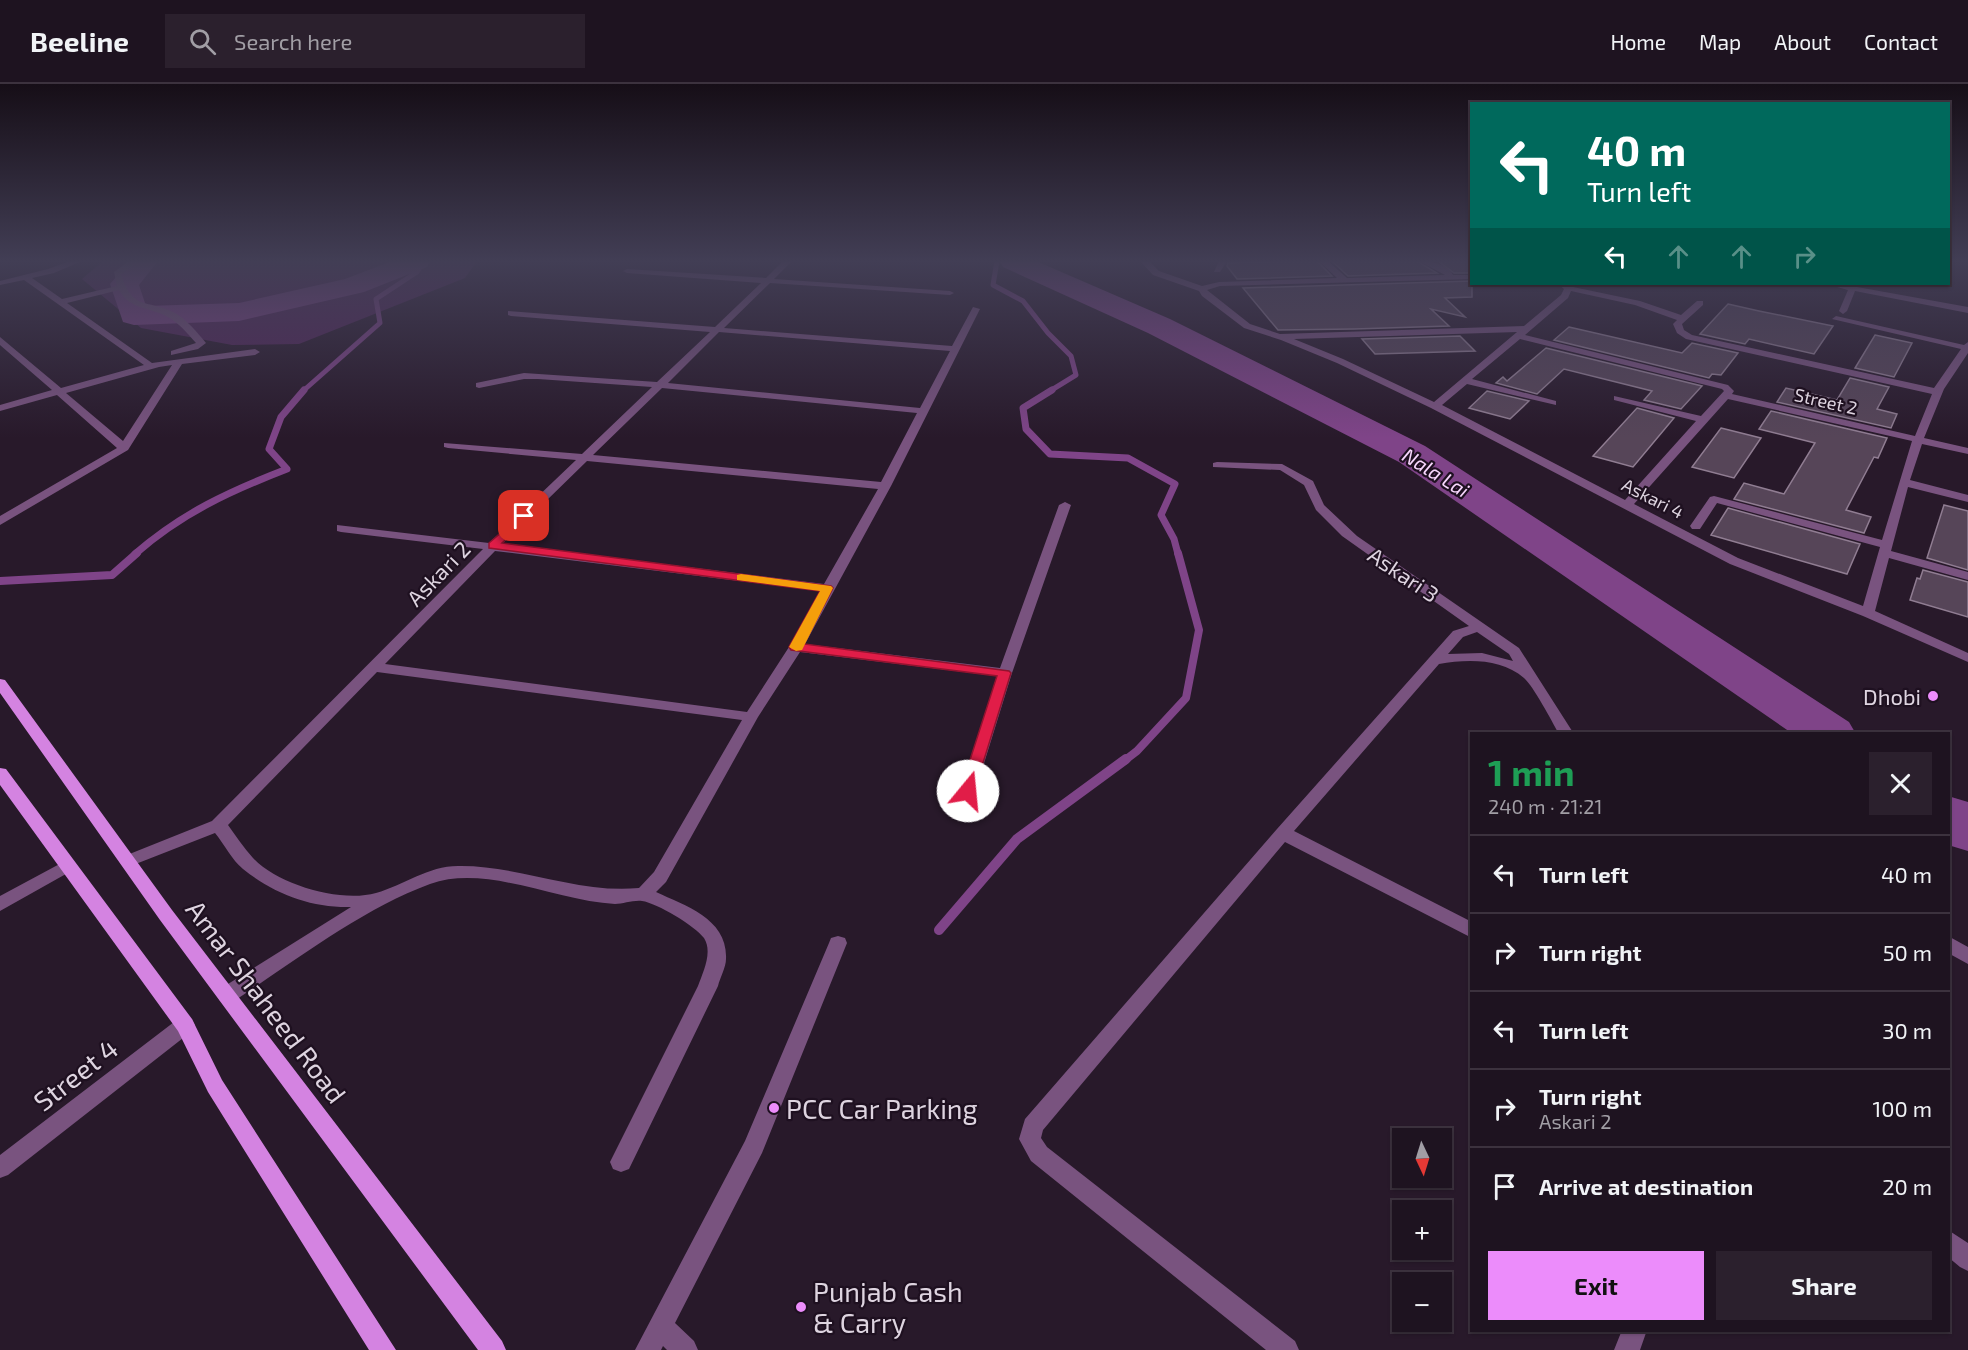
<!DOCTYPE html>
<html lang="en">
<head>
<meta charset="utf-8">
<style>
	:root { --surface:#1e1320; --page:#2b202d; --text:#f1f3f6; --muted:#a19ea5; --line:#3c323e; --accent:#ec8cfb }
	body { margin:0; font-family:"Exo 2",sans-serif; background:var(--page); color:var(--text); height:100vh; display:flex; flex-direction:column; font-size:22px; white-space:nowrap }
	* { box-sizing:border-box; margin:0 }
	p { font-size:20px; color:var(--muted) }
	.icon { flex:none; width:33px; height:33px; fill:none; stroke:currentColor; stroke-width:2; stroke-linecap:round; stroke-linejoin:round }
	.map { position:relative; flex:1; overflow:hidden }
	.sheet { position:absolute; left:1470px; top:648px; width:480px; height:600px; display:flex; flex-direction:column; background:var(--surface); border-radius:0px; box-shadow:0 2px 4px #0004,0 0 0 2px var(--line) }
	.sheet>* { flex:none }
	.top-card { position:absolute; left:1470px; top:18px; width:480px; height:183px; border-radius:0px; box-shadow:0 2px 4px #0004,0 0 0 2px var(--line); background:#00695c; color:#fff; overflow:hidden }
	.needle { width:39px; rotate:176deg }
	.tools { position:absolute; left:1392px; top:1044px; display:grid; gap:12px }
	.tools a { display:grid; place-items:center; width:60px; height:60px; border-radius:0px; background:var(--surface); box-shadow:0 2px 4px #0004,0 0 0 2px var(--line); font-size:30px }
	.pin { position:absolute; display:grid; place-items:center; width:51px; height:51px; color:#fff; margin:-26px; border-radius:12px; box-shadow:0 3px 9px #0006 }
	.me { position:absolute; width:66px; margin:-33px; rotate:17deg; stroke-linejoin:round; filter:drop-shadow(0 0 4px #0008) }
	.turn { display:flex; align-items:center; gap:21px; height:126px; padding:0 18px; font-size:27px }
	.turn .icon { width:78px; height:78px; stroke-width:2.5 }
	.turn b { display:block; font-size:42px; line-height:51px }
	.lanes { display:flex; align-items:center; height:57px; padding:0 18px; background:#0003; justify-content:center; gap:30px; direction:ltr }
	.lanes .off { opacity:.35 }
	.round { display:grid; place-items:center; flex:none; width:63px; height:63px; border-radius:0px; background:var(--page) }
	.overview { display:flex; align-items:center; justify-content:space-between; height:102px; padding:0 18px }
	h1 { font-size:36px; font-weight:700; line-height:45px; color:#1e9e55 }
	.cta { display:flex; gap:12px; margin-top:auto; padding:12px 18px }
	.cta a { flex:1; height:69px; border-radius:0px; background:var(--accent); color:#111; font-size:24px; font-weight:700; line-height:69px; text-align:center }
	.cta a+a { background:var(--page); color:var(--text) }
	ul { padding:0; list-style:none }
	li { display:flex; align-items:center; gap:18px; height:78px; padding:0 18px; border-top:2px solid var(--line) }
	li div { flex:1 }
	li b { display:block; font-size:22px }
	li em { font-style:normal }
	header { display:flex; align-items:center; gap:36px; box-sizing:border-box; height:84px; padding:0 30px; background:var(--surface); border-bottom:2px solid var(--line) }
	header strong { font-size:28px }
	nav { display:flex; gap:33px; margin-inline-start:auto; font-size:21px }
	.search { width:420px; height:54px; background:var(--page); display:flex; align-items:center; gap:15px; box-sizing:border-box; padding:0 21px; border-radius:0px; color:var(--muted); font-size:22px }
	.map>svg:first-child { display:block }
</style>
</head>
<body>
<header>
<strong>Beeline</strong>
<div class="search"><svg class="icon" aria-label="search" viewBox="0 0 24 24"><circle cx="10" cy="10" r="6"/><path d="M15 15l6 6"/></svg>Search here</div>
<nav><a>Home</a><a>Map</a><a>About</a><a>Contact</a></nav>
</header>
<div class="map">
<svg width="1968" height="1266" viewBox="0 0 1968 1266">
	<rect width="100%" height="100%" fill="#28192a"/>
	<path fill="#512558" d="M 103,177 L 477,177 L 465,194 L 299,260 L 232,261 L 141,244 L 82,195 Z"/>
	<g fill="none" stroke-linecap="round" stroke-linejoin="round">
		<path stroke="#7f4488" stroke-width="5" d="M 997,177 L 993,201 L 1023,217 L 1048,249 L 1071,272 L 1076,291 L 1050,307
			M 303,307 L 380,239 L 376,215 L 417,188 L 424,177"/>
		<path stroke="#7f4488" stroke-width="7" d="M 1052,306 L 1023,324 L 1026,345 L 1050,370 L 1128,374 L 1175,400 L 1161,431 L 1174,455 L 1178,470
			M 135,470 C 182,429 230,407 287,385 L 269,365 L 281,333 L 304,306"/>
		<path stroke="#7f4488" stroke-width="8" d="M 0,497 L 112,491 L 137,469
			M 1124,677 L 1137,667 L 1186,614 L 1199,546 L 1178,469"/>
		<path stroke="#7f4488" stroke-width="10" d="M 939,846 L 1017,755 L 1126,675"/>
		<path fill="#7f4488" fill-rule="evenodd" d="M 130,177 L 158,177 L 139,201 L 146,222 L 239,219 L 345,195 L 392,177 L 430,177 L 427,183 L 364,208 L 239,237 L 134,241 L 123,238 L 110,200 Z
			M 1000,177 L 1036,177 L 1170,235 L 1425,362 L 1849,638 L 1856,650 L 1793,650 L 1399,378 L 1148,249 L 1003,183 Z
			M 1948,712 L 1968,718 L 1968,767 L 1948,761 Z"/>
	</g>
	<path fill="#564558" stroke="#907d92" stroke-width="1.5" d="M 1287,177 L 1317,177 L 1332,192 L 1237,195 L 1227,182 L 1228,179 Z
		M 1332,177 L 1417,177 L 1437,189 L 1348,192 Z
		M 1438,177 L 1472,177 L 1472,189 L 1454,189 Z
		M 1472,197 L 1472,213 L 1445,214 L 1465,233 L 1431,225 L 1449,242 L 1354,245 L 1278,246 L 1243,204 Z
		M 1728,220 L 1759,227 L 1833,242 L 1814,270 L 1749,255 L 1745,260 L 1700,250 Z
		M 1569,243 L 1682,269 L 1692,259 L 1738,269 L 1721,291 L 1712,290 L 1709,294 L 1554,256 Z
		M 1875,251 L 1912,259 L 1894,293 L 1855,284 Z
		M 1460,252 L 1475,267 L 1375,270 L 1362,255 Z
		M 1546,264 L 1702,302 L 1681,325 L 1644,316 L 1652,307 L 1564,285 L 1537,310 L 1496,299 L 1503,293 L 1507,297 Z
		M 1850,294 L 1889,303 L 1877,325 L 1897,330 L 1891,344 L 1777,318 L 1786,304 L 1837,316 Z
		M 1487,307 L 1529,317 L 1510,335 L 1469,324 Z
		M 1637,324 L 1674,334 L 1633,383 L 1593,372 Z
		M 1771,327 L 1887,354 L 1878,374 L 1874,373 L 1846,426 L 1871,433 L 1864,449 L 1734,415 L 1744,399 L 1784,410 L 1815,359 L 1759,345 Z
		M 1721,344 L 1761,354 L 1734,394 L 1692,383 Z
		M 1944,421 L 1968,427 L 1968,486 L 1927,474 Z
		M 1728,424 L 1860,460 L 1847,490 L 1711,451 Z
		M 1923,486 L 1968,498 L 1968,533 L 1910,516 L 1917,494 L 1920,495 Z"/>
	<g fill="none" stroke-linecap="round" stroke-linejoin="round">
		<path fill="#79537f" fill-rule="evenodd" d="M 70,177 L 82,177 L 54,189 L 32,194 L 62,215 L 117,202 L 114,188 L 129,177 L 138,177 L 121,191 C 134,228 146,214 175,229 C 187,236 197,248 206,259 L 198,265 L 171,271 L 171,267 L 196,259 C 187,249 179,239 168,233 C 150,223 130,226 119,206 L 67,219 L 152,279 L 255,265 L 260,268 L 255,271 L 182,280 L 128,366 L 0,441 L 0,432 L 117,364 L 57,311 L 0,327 L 0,321 L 52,306 L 0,261 L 0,253 L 61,304 L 144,281 L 24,196 L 0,201 L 0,197 L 48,185 ZM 172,281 L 123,357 L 66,309 L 159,283 Z
			M 783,177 L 792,177 L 774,195 L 950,207 L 954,209 L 950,211 L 770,199 L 724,244 L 952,262 L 973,223 L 980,225 L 891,402 L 805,560 L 1000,584 L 1059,421 L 1065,418 L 1071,421 L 1012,589 L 968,731 L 956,731 L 954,727 L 997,592 L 800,568 L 758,633 L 666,798 L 656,808 C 686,822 728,835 726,875 C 726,883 720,894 718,902 L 629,1085 L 621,1088 L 613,1085 L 610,1078 L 698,902 C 703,888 713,868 704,854 C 695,842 657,819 642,817 C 633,816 623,820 615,820 C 557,817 486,780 430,800 C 362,825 295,877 234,917 L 227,919 L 220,917 L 217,911 L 220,905 L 351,823 C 311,824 274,810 243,785 C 232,776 224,760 215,749 L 128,783 L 122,781 L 119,777 L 122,773 L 212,737 L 483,465 L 341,448 L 337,447 L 337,441 L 489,459 L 576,376 L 448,364 L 444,363 L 444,359 L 582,370 L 652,303 L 538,295 L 524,295 L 479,304 L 476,303 L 476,299 L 524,289 L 657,298 L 710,248 L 511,232 L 508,231 L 508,227 L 715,243 L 761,199 L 627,189 L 623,187 L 627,185 L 766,194 ZM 719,248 L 950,267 L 920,324 L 668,299 ZM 662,304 L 917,329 L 881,398 L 593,371 ZM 587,377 L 878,405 L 824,500 L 502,460 ZM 495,467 L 820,507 L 789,563 L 747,628 L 385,580 ZM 377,588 L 742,636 L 654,788 L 639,804 C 578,810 519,781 458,782 C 428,782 404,801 376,809 C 341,819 278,801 253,774 C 244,764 236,752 228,741 Z
			M 1140,177 L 1149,177 L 1159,187 L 1202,202 L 1219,198 L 1337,194 L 1319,177 L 1328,177 L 1347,194 L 1445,191 L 1419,177 C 1431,177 1448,180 1453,191 L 1472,191 L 1472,195 L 1220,202 L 1207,206 L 1250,240 L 1280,250 L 1524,242 L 1561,211 L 1564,205 L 1558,200 L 1574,200 L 1573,203 L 1640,217 L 1681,231 L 1697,217 L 1703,217 L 1703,221 L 1682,240 L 1684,246 L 1692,251 L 1934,304 L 1961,265 L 1832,235 L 1836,232 L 1964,261 L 1968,258 L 1968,269 L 1944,305 L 1924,354 L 1968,364 L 1968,370 L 1922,360 L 1910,396 L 1968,411 L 1968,418 L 1908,403 L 1891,467 L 1968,488 L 1968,496 L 1889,474 L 1875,527 L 1968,569 L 1968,578 L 1863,532 L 1730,480 L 1431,324 L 1337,279 L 1281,256 L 1244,244 L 1202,212 L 1199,207 L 1153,191 ZM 1571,207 L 1635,221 L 1677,236 L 1673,240 L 1677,249 L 1686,255 L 1932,310 L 1915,352 L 1732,310 L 1734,307 L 1728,301 L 1525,251 L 1568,214 ZM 1517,248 L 1434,318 L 1343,275 L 1294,255 ZM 1520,255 L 1722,305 L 1724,307 L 1701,332 L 1614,312 L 1614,316 L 1696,337 L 1625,416 L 1442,321 L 1467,300 L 1556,321 L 1556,317 L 1472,295 ZM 1728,315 L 1912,357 L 1882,456 L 1714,412 L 1710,413 L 1690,442 L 1692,445 L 1700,445 L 1717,419 L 1880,463 L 1863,522 L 1738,474 L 1634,420 Z
			M 1219,177 L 1227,177 L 1220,188 L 1214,188 Z
			M 1826,200 L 1858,200 L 1857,203 L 1968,223 L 1968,229 L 1855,207 L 1847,227 L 1843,230 L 1839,227 L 1848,206 Z
			M 1217,378 L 1282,380 L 1313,397 L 1324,421 L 1357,452 L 1519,564 L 1574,650 L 1559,650 C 1551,636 1534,603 1524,594 C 1501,574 1467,575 1439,580 L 1294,747 L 1472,838 L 1472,854 L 1285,758 L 1043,1046 L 1041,1054 L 1047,1063 L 1295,1257 L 1299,1266 L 1266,1266 L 1031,1077 L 1019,1055 L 1025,1035 L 1277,745 L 1453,547 L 1469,542 L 1342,452 L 1316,426 L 1304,401 L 1280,386 L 1213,383 L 1213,379 ZM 1477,548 L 1509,570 L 1513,577 L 1482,569 L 1448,570 L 1463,553 Z
			M 67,776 L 73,778 L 76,782 L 73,786 L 0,827 L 0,812 Z
			M 838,852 L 845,854 L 847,859 L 762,1069 L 675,1239 L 694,1257 L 698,1266 L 667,1266 L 663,1262 L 661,1266 L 635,1266 L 745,1057 L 829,859 L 831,854 Z
			M 1948,852 L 1968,863 L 1968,880 L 1948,869 Z
			M 185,933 L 192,935 L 195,941 L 192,947 L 8,1091 L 0,1094 L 0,1071 L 178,935 Z
			M 1948,1146 L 1968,1159 L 1968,1187 L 1960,1183 L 1948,1173 Z
			M 1622,1246 L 1647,1246 L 1640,1266 L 1614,1266 Z"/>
		<path fill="#d483e1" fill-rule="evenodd" d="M 0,595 L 5,596 L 172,826 L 502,1257 L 506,1266 L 478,1266 L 160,836 L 0,609 Z
			M 0,684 L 6,685 L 192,935 L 222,996 L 396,1266 L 369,1266 L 208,1008 L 178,947 L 0,701 Z"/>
	</g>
	<linearGradient id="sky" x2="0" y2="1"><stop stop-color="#160e17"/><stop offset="0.5" stop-color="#423e55"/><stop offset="1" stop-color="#423e55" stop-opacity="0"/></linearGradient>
	<rect width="1968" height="354" fill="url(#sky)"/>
	<path fill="#e11d48" stroke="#92132f" stroke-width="1.5" d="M 524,429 L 528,430 L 528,435 L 502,459 L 831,502 L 833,504 L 804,560 L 1009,587 L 1011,589 L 973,711 L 963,711 L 960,707 L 997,592 L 791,566 L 789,563 L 820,507 L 489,464 L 489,459 Z"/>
	<path fill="#f59e0b" d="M 741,490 L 831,502 L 833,504 L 802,566 L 796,567 L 789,563 L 820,507 L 737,496 L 737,491 Z"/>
	<g fill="#ec8cfb" stroke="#1e1020" stroke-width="2">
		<circle cx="1933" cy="612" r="6"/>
		<circle cx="774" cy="1024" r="6"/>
		<circle cx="801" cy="1223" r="6"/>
	</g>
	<g text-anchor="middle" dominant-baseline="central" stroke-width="4.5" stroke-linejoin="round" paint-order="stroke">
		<g font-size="18" fill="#ded4e0" stroke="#1e1020">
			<text transform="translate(1826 317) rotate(13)">Street 2</text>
			<text transform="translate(1653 414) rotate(27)">Askari 4</text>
		</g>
		<g font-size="20" font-style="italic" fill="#f8d7fd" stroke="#1e1020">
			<text transform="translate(1436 388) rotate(32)">Nala Lai</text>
		</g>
		<g font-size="22" fill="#ded4e0" stroke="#1e1020">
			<text transform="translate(438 489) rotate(-46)">Askari 2</text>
			<text transform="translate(1404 490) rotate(34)">Askari 3</text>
		</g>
		<g font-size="22" fill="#ded4e0" stroke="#1e1020" text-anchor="end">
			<text x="1921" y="612">Dhobi</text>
		</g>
		<g font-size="27" fill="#ded4e0" stroke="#1e1020">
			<text transform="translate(267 917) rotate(53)">Amar Shaheed Road</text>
			<text transform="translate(75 990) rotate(-38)">Street 4</text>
		</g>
		<g font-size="27" fill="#ded4e0" stroke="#1e1020" text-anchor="start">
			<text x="786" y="1024">PCC Car Parking</text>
			<text x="813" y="1207">Punjab Cash<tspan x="813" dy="31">&amp; Carry</tspan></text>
		</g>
	</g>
</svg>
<div class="tools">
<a><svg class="needle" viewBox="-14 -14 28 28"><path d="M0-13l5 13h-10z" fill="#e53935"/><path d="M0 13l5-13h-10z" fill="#a19ea5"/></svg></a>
<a>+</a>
<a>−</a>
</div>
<div class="pin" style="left:524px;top:432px;background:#d93025"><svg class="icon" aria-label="arrive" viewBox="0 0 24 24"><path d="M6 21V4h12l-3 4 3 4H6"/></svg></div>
<svg class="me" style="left:968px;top:707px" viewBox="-20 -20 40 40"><circle r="19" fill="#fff"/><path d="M0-13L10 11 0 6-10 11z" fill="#e11d48"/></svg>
<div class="top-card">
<div class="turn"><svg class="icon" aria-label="left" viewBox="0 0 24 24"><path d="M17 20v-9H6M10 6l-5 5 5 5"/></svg><div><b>40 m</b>Turn left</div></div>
<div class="lanes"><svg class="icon" aria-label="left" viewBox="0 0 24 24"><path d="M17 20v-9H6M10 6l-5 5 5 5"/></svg><svg class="icon off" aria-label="ahead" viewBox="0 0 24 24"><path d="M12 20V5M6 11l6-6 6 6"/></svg><svg class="icon off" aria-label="ahead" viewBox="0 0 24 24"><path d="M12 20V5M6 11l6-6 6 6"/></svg><svg class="icon off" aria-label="right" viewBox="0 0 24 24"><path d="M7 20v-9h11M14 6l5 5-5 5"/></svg></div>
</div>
<section class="sheet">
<div class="overview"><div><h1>1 min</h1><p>240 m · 21:21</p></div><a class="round"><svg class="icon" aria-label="close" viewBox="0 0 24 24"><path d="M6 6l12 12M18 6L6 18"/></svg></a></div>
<ul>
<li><svg class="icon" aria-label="left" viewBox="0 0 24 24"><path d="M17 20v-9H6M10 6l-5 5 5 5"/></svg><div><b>Turn left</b></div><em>40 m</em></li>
<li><svg class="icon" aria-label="right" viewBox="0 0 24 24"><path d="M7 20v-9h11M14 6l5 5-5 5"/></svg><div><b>Turn right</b></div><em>50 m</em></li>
<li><svg class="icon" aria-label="left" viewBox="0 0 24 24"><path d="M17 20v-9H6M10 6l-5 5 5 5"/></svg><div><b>Turn left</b></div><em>30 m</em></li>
<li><svg class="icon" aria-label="right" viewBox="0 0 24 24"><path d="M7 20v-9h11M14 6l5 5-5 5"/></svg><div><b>Turn right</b><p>Askari 2</p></div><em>100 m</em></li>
<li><svg class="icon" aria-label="arrive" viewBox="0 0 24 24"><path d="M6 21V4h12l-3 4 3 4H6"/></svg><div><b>Arrive at destination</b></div><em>20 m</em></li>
</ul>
<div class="cta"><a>Exit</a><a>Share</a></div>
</section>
</div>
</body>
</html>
